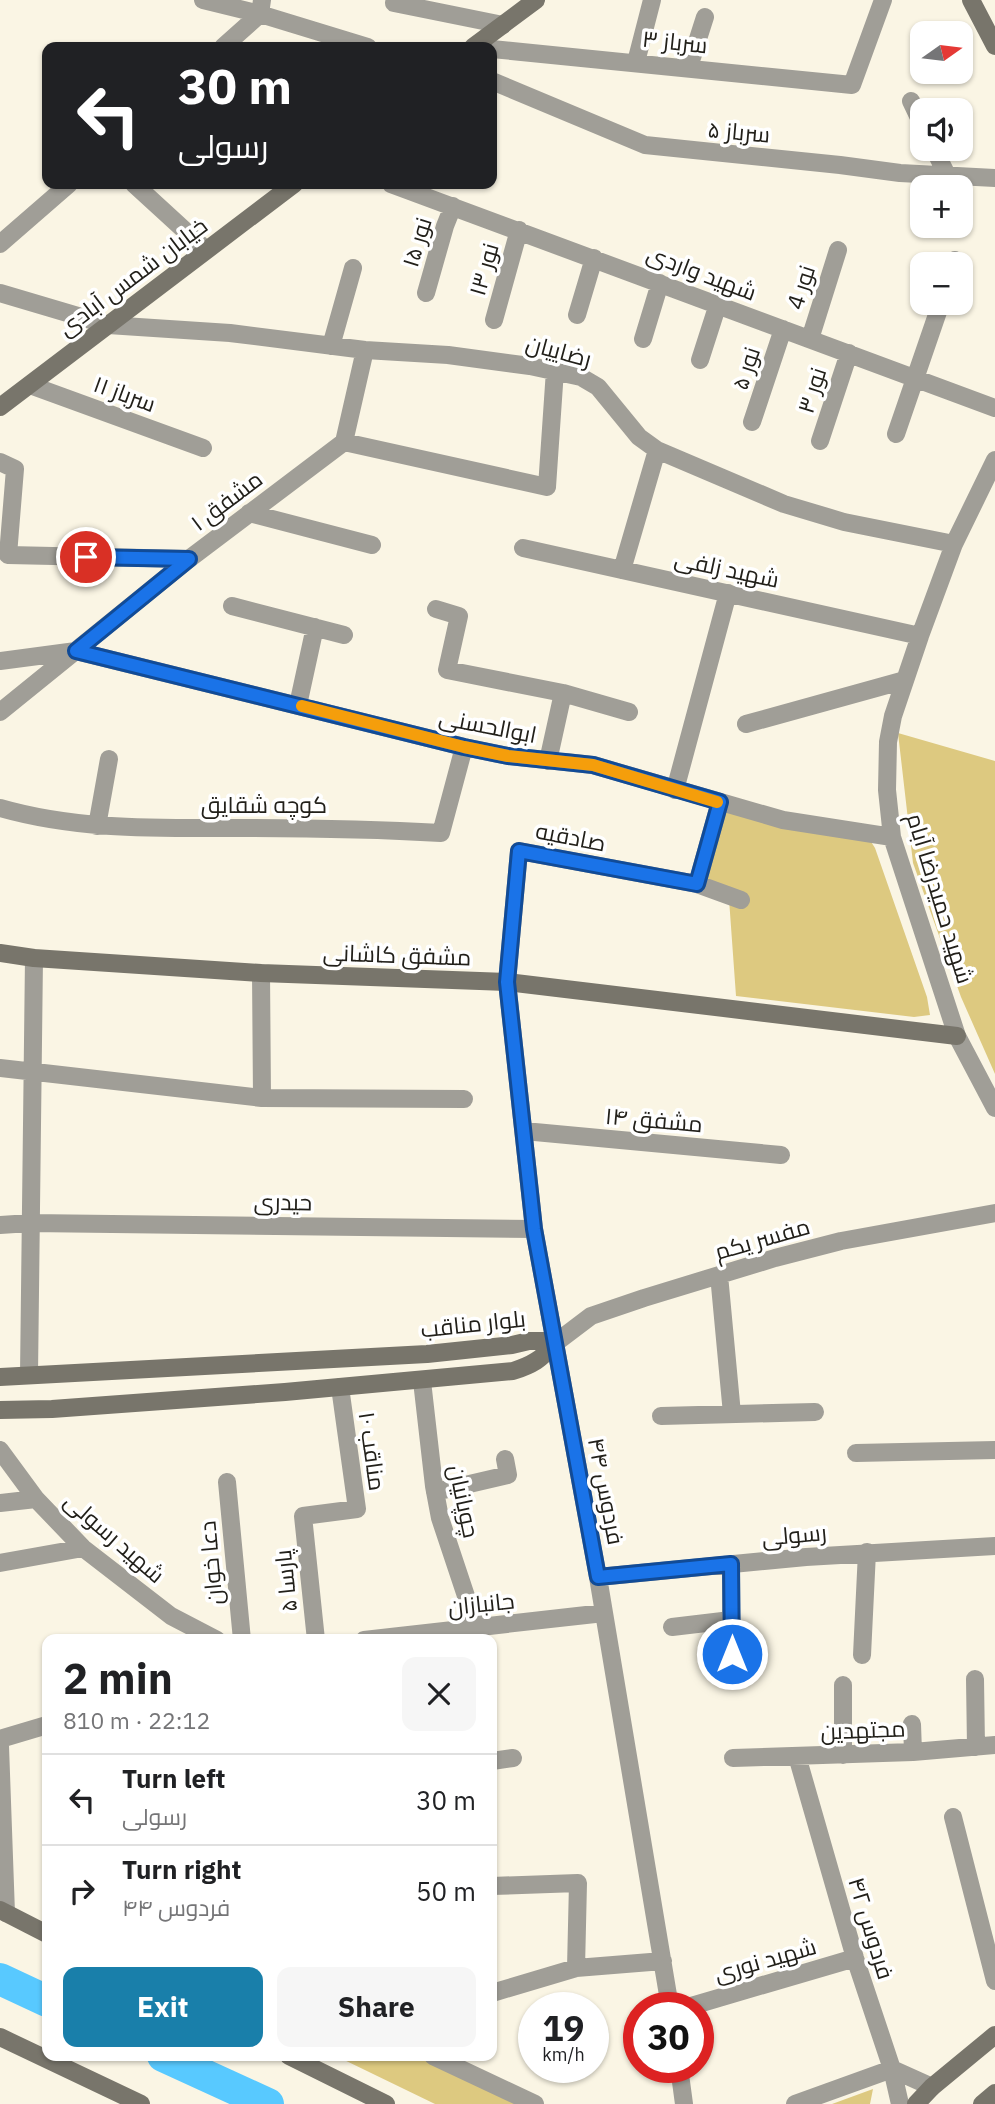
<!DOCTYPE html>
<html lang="en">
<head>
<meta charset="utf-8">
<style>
	:root { --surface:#fff; --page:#f6f6f6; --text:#202124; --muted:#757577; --line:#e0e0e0; --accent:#197faa }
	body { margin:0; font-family:"IBM Plex Sans",Cairo,sans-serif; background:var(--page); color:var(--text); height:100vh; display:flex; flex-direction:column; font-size:26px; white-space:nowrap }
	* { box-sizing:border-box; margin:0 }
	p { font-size:23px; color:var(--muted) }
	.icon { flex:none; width:38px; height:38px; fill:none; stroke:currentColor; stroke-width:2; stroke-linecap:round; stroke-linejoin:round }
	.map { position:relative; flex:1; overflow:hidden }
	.side { position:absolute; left:42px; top:1634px; width:455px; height:427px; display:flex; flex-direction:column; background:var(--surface); border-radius:14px; box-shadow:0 2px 5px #0004 }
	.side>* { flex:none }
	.banner { position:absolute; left:42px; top:42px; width:455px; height:147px; border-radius:14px; box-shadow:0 2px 5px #0004; background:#202124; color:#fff; overflow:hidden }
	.needle { width:46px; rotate:76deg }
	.controls { position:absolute; left:910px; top:21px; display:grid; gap:14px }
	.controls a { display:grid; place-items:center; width:63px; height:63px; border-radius:14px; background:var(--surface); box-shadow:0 2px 5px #0004; font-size:35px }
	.speed { position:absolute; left:518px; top:1992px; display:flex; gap:14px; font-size:35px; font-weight:700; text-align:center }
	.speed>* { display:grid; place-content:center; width:91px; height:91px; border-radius:50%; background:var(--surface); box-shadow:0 2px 5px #0004; line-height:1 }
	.speed small { font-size:18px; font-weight:400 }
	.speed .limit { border:10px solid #d22; background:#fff; color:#111 }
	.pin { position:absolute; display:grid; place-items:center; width:60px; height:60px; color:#fff; margin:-30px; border:4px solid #fff; border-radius:50%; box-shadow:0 2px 7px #0007 }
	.me { position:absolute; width:77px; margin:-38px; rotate:0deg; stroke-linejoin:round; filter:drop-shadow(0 0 5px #0008) }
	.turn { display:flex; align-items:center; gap:24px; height:147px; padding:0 21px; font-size:32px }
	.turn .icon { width:91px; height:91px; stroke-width:2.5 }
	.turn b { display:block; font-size:49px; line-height:60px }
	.round { display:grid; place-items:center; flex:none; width:74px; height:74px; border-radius:14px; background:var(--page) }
	.head { display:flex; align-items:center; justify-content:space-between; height:119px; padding:0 21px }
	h1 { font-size:42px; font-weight:800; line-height:52px }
	.button { display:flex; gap:14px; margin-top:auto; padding:14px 21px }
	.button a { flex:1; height:80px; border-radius:14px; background:var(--accent); color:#fff; font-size:28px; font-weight:800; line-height:80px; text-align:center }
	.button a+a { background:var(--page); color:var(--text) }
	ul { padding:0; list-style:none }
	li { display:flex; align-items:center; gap:21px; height:91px; padding:0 21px; border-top:2px solid var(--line) }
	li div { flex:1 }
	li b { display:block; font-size:26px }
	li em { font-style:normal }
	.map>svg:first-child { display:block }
</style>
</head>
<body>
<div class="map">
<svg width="995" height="2104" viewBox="0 0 995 2104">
	<rect width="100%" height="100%" fill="#faf5e4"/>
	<path fill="#ddc980" d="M 898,733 L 995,761 L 995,1074 L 961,997 L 913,863 Z
		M 722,806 L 868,837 L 875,848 L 927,997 L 930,1015 L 914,1017 L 736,996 L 729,899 L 701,883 Z
		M 336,2056 L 418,2056 L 517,2104 L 435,2104 Z
		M 873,2089 L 870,2104 L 832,2104 Z"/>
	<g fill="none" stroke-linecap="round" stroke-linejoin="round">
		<path stroke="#58c9ff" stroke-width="32" d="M 0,1979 L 47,2001
			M 163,2056 L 268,2104"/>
		<path stroke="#a09e97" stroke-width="18" d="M 203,0 L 260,14 L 368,47
			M 394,3 L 503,25
			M 223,47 L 260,14 L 262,0
			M 492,49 L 852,85 L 883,0
			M 636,62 L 652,0
			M 689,67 L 705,17
			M 492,81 L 645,145 L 840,165 L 900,173 L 995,178
			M 911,101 L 922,124
			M 934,149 L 948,177
			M 134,184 L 206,250
			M 391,184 L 995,408
			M 0,244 L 69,184
			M 954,264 L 955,260
			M 0,293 L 108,325 L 230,333 L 365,350 L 448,355 L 530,366 L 581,377 L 598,387 L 639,437 L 657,450 L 784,504 L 844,522 L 954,544
			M 426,293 L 445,226 L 453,206
			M 577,315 L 594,258
			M 494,320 L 519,230
			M 643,339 L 660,283
			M 810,339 L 838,250
			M 331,346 L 353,268
			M 700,360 L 718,304
			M 30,385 L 203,448
			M 752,422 L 783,329
			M 896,434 L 941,303
			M 820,441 L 849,353
			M 344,442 L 547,487 L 555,370
			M 995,460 L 954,544 L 920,636 L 893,716 L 888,742 L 887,790 L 892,837 L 957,1036 L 995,1108
			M 0,462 L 15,469 L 8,555 L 189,559
			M 249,513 L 372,545
			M 523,548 L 920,636
			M 622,570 L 657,450
			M 232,606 L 344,635
			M 436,609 L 459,616 L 447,670 L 563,693
			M 0,661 L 76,651 L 464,747 L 508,756 L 593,765 L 783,820 L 892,837
			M 298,705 L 315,627
			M 0,712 L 189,559 L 344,442 L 365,350
			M 746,724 L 905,680
			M 548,761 L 563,693 L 629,712
			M 675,790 L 728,593
			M 0,808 C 76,830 155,828 233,828 C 303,828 372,829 441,833 L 464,747
			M 97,826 L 109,759
			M 697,884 L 720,802
			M 261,973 L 262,1098
			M 0,1068 L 262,1098 L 464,1099
			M 524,1131 L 781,1155
			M 0,1225 L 30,1223 L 534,1229
			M 719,1275 L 732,1414
			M 554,1344 L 591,1316 L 644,1298 L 775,1258 L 841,1241 L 995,1213
			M 29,1375 L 34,958
			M 422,1381 L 434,1486 L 440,1518 L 477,1629
			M 661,1416 L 815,1412
			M 0,1450 L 36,1499 L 83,1548 L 171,1616 L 217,1640
			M 856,1453 L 995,1450
			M 227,1482 L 242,1640
			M 435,1492 L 508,1475 L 505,1459
			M 0,1503 L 36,1499
			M 0,1563 L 83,1548
			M 731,1564 L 731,1654
			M 598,1577 L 806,1557 L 995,1546
			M 672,1627 L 731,1620
			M 316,1640 L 303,1516 L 357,1509 L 340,1387
			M 364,1640 L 604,1613
			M 862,1655 L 867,1552
			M 975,1679 L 976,1747
			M 843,1685 L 843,1755
			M 912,1724 L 913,1752
			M 0,1739 L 47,1725
			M 0,1746 L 6,1913
			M 797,1756 L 855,1958 L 892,2069 L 900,2104
			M 733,1758 L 913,1752 L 995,1745
			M 492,1761 L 513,1758
			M 953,1817 L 995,1981
			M 492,1886 L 578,1883 L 576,1968
			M 492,1993 L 576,1968 L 663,1961
			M 670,2007 L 598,1577 L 534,1229 L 507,982 L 519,851 L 697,884 L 741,900
			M 688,2007 L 855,1958
			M 433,2056 L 535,2104
			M 679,2067 L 684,2104
			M 892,2069 L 932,2087
			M 795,2104 L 892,2069"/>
		<path stroke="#78756b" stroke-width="18" d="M 971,0 L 995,46
			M 473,47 L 536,0
			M 0,407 L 294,184
			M 0,953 L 34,958 L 261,973 L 507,982 L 957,1036
			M 0,1377 L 427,1354 L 512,1345 L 529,1341 L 544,1341 L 554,1344 C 542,1359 532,1365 513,1371 L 285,1392 L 52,1409 L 0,1410
			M 0,1910 L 47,1934
			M 0,2037 L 141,2104
			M 289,2056 L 386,2104
			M 916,2104 L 932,2087 L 995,2035
			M 982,2104 L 995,2093"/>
	</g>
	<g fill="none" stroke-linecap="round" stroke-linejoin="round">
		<defs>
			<path id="route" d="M 86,557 L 189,559 L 76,651 L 464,747 L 508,756 L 593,765 L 720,802 L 697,884 L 519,851 L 507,982 L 534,1229 L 598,1577 L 731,1564 L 732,1654"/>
		</defs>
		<use href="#route" stroke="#114b97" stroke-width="18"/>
		<use href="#route" stroke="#1a73e8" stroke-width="12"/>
		<path stroke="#f59e0b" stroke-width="12" d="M 302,706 L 464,747 L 508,756 L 593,765 L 717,802"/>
	</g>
	<g text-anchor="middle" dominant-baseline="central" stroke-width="7" stroke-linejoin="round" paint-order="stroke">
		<g font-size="23" fill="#22201a" stroke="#fff">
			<text transform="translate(675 41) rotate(6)">سرباز ۳</text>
			<text transform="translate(739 131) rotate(5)">سرباز ۵</text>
			<text transform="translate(416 242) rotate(-73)">نور ۱۵</text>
			<text transform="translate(483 269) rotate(-74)">نور ۱۳</text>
			<text transform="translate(702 272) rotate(21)">شهید واردی</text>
			<text transform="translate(132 276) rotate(-37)">خیابان شمس آبادی</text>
			<text transform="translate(800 287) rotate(-72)">نور 4</text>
			<text transform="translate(559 350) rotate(15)">رضاییان</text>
			<text transform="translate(745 368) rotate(-72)">نور ۵</text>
			<text transform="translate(811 390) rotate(-72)">نور ۳</text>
			<text transform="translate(125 393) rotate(20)">سرباز ۱۱</text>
			<text transform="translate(226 500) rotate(-37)">مشفق ۱</text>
			<text transform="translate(727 568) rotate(12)">شهید زلفی</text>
			<text transform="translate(488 725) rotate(11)">ابوالحسنی</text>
			<text x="264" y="804">کوچه شقایق</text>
			<text transform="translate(571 836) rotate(11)">صادقیه</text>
			<text transform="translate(941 898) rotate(73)">شهید حمیدرضا آبام</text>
			<text transform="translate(397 954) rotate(2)">مشفق کاشانی</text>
			<text transform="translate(654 1119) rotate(5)">مشفق ۱۴</text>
			<text transform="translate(283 1201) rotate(1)">حیدری</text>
			<text transform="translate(762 1238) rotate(-16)">مفسر یکم</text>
			<text transform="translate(473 1323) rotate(-6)">بلوار مناقب</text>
			<text transform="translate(373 1451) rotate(82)">مناقب ۱۰</text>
			<text transform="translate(607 1491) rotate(79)">فردوس ۴۴</text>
			<text transform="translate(465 1501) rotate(78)">چوپانیان</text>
			<text transform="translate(794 1534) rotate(-5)">رسولی</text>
			<text transform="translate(115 1537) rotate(41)">شهید رسولی</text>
			<text transform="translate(210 1563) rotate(-95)">دعا خوان</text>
			<text transform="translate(285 1581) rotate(-96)">پارسا ۵</text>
			<text transform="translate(481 1603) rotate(-6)">جانبازان</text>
			<text transform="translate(863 1729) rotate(-2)">مجتهدین</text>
			<text transform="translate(872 1928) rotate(73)">فردوس ۴۲</text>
			<text transform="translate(765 1959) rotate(-16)">شهید نوری</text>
		</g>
	</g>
</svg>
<div class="controls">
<a><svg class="needle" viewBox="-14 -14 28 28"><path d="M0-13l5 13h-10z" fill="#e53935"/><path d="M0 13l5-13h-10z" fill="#757577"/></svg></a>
<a><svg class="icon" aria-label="sound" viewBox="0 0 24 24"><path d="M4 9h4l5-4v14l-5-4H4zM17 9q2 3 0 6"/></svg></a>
<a>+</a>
<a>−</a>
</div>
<div class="speed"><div>19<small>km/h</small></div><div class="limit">30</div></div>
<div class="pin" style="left:86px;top:557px;background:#d93025"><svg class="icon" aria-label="arrive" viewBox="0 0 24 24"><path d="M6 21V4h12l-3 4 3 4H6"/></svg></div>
<svg class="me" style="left:732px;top:1654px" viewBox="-20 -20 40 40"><circle r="17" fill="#1a73e8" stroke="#fff" stroke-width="3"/><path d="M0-11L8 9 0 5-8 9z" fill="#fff"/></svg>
<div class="banner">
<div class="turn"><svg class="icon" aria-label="left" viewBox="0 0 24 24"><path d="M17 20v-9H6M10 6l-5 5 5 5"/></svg><div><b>30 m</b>رسولی</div></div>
</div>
<section class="side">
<div class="head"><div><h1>2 min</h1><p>810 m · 22:12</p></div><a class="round"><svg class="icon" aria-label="close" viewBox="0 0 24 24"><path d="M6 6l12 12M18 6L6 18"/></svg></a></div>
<ul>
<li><svg class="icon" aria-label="left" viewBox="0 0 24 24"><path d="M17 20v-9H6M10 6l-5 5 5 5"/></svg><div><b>Turn left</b><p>رسولی</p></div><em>30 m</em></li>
<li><svg class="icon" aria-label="right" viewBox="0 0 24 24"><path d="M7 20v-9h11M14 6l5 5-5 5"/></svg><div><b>Turn right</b><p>فردوس ۴۴</p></div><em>50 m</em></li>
</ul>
<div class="button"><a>Exit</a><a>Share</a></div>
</section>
</div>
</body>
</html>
